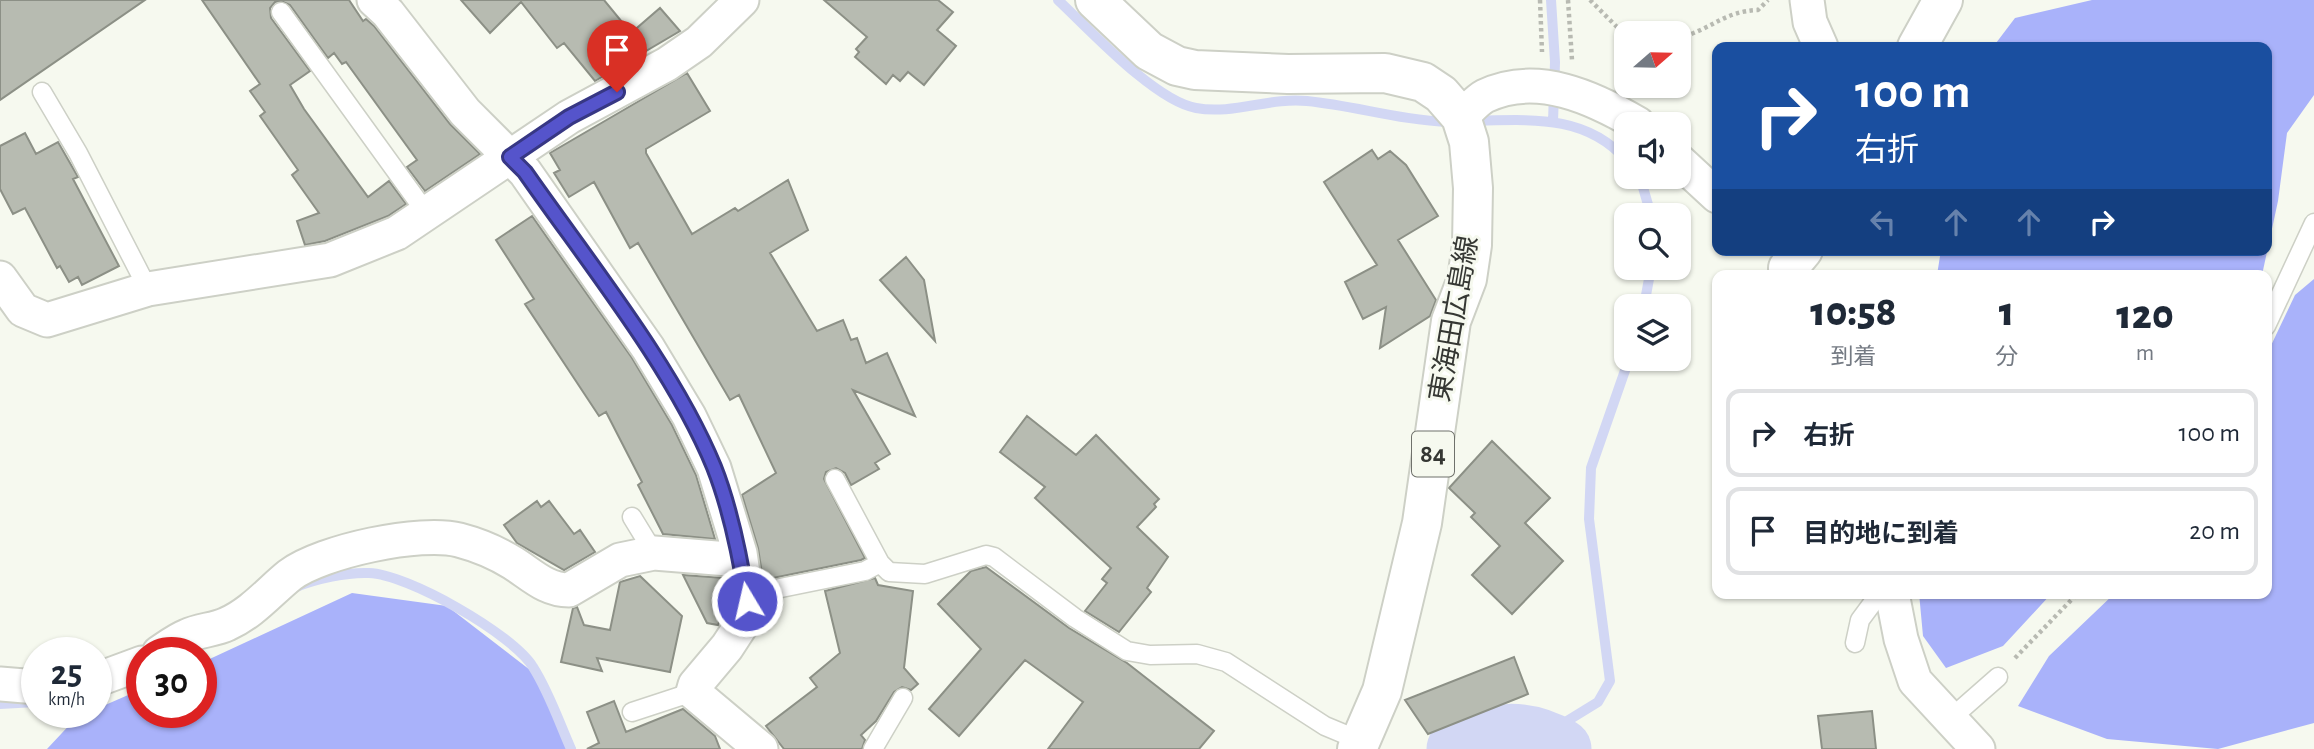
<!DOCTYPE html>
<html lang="ja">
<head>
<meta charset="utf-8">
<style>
	:root { --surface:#fff; --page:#f6f6f7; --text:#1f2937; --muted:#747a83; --line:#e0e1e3 }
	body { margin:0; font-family:"Alegreya Sans","Noto Sans JP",sans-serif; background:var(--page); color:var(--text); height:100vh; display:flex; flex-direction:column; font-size:26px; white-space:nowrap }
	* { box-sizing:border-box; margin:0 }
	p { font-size:23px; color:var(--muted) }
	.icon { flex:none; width:38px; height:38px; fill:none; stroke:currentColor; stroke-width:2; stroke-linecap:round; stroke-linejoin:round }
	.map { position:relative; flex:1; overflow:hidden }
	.drawer { position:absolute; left:1712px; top:270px; width:560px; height:329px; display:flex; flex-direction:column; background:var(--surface); border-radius:14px; box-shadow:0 2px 5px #0004 }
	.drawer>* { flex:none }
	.guide { position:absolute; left:1712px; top:42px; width:560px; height:214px; border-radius:14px; box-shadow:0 2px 5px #0004; background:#1a4fa0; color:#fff; overflow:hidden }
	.needle { width:46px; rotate:70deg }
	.controls { position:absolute; left:1614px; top:21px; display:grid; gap:14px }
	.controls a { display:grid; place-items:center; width:77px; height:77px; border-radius:14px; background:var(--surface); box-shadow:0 2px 5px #0004; font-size:35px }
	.speed { position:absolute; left:21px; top:637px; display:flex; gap:14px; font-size:35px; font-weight:700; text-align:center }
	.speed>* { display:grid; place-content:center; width:91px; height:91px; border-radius:50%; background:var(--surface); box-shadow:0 2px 5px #0004; line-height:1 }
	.speed small { font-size:18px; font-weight:400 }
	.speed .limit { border:10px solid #d22; background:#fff; color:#111 }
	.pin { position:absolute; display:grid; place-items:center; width:60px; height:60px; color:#fff; margin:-72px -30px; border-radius:50% 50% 50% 0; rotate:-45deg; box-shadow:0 0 7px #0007 }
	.pin .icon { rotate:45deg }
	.me { position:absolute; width:77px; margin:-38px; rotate:351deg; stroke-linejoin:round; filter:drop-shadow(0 0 5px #0008) }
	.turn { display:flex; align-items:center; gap:24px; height:147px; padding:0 28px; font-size:32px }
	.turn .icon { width:91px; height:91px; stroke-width:2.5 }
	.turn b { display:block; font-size:49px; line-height:60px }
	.lanes { display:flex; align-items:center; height:66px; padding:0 28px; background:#0003; justify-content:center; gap:35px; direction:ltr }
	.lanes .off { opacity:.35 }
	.eta { display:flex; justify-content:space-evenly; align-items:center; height:119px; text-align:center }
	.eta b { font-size:42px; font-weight:800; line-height:49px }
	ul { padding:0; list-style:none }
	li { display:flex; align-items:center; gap:21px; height:88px; margin:0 14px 10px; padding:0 14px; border:4px solid var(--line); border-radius:14px }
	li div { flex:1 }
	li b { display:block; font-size:26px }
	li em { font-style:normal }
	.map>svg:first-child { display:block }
</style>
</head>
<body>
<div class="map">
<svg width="2314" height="749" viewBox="0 0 2314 749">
	<rect width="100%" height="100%" fill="#f6f9ef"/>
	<path fill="#a9b2fa" d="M 2092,0 L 2314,0 L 2314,95 L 2287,133 L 2278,201 L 2262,275 L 1937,275 L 1941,250 L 2266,250 L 2266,47 L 1993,47 L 2015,18 Z
		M 2314,279 L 2314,723 L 2218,749 L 2107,739 L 2018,706 L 2049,656 L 2115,593 L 2266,593 L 2266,356 L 2295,295 Z
		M 352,593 L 447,606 L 543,680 L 576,749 L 47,749 L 76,718 L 96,712 L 96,709 L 142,689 L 142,712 L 201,712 L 201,663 Z
		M 1919,593 L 2052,593 L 2003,646 L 1946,668 L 1923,636 Z"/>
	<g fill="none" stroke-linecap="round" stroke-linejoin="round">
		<path stroke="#d2d7f4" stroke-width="10" d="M 1058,0 C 1089,29 1155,101 1196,108 C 1233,115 1270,97 1307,101 C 1357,106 1398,120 1450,122
			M 1551,0 L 1555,62 L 1553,122
			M 1470,121 C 1527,120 1585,113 1626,160
			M 1640,177 L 1651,215
			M 1644,306 L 1651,268
			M 296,587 C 316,579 347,572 369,573 C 407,574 513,634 533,667 C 549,692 559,722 571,749
			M 0,704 L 36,702
			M 1541,737 L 1598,702 L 1610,681 L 1589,519 L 1591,468 L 1629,359"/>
		<path stroke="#d2d7f4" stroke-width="61" d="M 1457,749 C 1494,731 1525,728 1561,749"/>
	</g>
	<path fill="#b7bbb1" stroke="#8c9086" stroke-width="2" d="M 0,0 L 145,0 L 0,100 Z
		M 202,0 L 349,0 L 363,21 L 366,19 L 374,26 L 450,124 L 480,154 L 425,191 L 407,167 L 417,160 L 346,62 L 342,64 L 334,53 L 328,58 L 290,5 L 281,1 L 275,2 L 270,8 L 271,18 L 310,71 L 290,85 L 304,109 L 368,197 L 389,181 L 406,204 L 388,216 L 325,241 L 305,245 L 297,221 L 319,213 L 292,175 L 298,170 L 260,116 L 265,112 L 250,91 L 260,84 Z
		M 461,0 L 604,0 L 631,33 L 660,8 L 680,31 L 595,81 L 564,43 L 557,48 L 521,2 L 490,33 Z
		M 824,0 L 938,0 L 953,12 L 937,30 L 956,46 L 924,85 L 908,72 L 900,81 L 893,75 L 886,84 L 855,57 L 859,52 L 856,49 L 867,37 Z
		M 687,73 L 710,111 L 646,149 L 646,153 L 692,234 L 735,208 L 738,211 L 788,180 L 808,230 L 770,253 L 817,331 L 843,320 L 851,340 L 857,338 L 866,363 L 887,353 L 915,416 L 853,390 L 890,454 L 875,463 L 879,469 L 851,485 L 845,473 L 836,468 L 826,472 L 824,479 L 865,558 L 861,560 L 763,580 L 758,548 L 742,495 L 776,473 L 739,395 L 730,400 L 638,243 L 630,248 L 594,182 L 569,197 L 554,173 L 560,170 L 550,153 Z
		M 25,133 L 36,154 L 58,142 L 78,177 L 73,179 L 119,266 L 82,285 L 78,277 L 69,282 L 60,266 L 57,268 L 25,208 L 13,214 L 0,189 L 0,146 Z
		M 1372,150 L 1378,159 L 1390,151 L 1406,165 L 1438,216 L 1398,240 L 1436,300 L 1430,316 L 1380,348 L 1386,307 L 1363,319 L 1345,282 L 1377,265 L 1324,182 Z
		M 532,216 L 632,358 L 672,425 L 696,475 L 715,539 L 663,534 L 638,485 L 642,482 L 606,412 L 599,416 L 525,304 L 534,299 L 496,240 Z
		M 906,257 L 924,280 L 935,341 L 880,280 Z
		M 1027,416 L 1076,455 L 1096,435 L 1159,499 L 1154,504 L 1156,507 L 1137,527 L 1168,557 L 1147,588 L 1151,592 L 1119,632 L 1085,611 L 1107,583 L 1102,579 L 1111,568 L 1035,498 L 1045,487 L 1000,452 Z
		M 1492,441 L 1550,498 L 1525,523 L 1563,561 L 1512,614 L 1472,575 L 1500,546 L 1471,517 L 1475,513 L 1449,488 Z
		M 537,501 L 541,507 L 549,501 L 574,534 L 580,530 L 595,552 L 564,570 L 517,543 L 504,525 Z
		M 986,567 L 1069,628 L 1127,663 L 1214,731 L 1199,749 L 1048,749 L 1083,702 L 1025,660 L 959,736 L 929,709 L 981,649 L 938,604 L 971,571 Z
		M 683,575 L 724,578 L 727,600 L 718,625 L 707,623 Z
		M 640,576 L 682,616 L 670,672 L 597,658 L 602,671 L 561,662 L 573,608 L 577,607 L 584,625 L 610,630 L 620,582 Z
		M 875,578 L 878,585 L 913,591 L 904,668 L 918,684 L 911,690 L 902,687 L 894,692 L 876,721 L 861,735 L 865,740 L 862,749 L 784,749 L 766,726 L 817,687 L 810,678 L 840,653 L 825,591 Z
		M 1514,657 L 1528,694 L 1428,734 L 1405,700 Z
		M 614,701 L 626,732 L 683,709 L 715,736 L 720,749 L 587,749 L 599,743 L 587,712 Z
		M 1872,711 L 1876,749 L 1822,749 L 1818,716 Z"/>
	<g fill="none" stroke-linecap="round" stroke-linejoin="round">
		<defs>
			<path id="service" d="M 281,12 L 427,214
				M 42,92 L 78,153 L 148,289
				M 2266,326 L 2314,223
				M 835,479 L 880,563 L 889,572 L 925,574 L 986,555 L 994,557 L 1075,618 L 1127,651 L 1150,655 L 1197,654 L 1226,662 L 1325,726 L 1361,741
				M 632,517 L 654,553
				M 746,595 L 865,571 L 880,563
				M 1855,643 L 1860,620 L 1880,593
				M 632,712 L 693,692
				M 1949,720 L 1998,677
				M 873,749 L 903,698"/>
			<path id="minor" d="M 374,0 L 388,13 L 465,112 L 525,172 L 648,348 L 689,416 L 714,468 L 740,553 L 747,601 L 742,624 L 727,647 L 695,685 L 693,692 L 761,749
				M 1807,0 L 1810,22 L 1821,47
				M 1461,117 C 1468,111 1477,100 1485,96 C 1537,71 1594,98 1638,124
				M 1678,160 L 1717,196
				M 0,278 L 23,310 L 47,320 L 148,289 L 330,260 L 397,233 L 569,117 L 667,64 L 699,42 L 742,0
				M 1892,593 L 1901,639 L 1915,681 L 1978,749
				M 159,653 C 168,647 177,640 187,636 C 199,630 215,630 227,624 C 252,613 270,591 290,575 C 322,551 421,530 459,540 C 478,545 497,553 513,563 C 532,575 546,590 569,590 L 620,560 L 654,553 L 741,560
				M 96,680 L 142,663
				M 0,684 L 37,687"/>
			<path id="tertiary" d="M 1917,47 L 1943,0
				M 1788,268 L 1803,250"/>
			<path id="primary" d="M 1095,0 L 1149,51 L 1177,66 L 1195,70 L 1288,74 L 1385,73 L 1423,82 L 1441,94 L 1461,117 L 1469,142 L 1473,188 L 1472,245 L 1467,279 L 1451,321 L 1422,523 L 1382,691 L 1357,749"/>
		</defs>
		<use href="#service" stroke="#cdd0c6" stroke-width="21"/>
		<use href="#minor" stroke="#cdd0c6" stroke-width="37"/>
		<use href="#tertiary" stroke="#cdd0c6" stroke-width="42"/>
		<use href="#primary" stroke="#cdd0c6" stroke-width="42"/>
		<path stroke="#b8bab2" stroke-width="4.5" stroke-dasharray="3.5 3.5" stroke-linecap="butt" d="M 1540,0 L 1542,52
			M 1568,0 L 1572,60
			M 1590,0 L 1626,36
			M 1678,38 C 1711,30 1724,11 1758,10 L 1768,0
			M 2015,658 L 2078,593"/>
		<use href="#service" stroke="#fff" stroke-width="18"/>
		<use href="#minor" stroke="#fff" stroke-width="33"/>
		<use href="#tertiary" stroke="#fff" stroke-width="38"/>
		<use href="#primary" stroke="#fff" stroke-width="38"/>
	</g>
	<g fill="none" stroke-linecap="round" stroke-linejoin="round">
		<defs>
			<path id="route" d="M 617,92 L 569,117 L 510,157 L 525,172 C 587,261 673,367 714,467 C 731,510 740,556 747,601"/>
		</defs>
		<use href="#route" stroke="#373784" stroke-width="18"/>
		<use href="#route" stroke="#5554cb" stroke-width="12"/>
	</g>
	<g text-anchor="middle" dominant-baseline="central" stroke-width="6" stroke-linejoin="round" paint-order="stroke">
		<rect fill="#f6f9ef" stroke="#6f716b" stroke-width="2" x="1412" y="431.5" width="42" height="45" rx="5"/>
		<g font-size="26" font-weight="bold" fill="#353733">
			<text x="1433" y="454">84</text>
		</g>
		<g font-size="28" fill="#353733" stroke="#f6f9ef">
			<text transform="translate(1455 319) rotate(-80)">東海田広島線</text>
		</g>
	</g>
</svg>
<div class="controls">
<a><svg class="needle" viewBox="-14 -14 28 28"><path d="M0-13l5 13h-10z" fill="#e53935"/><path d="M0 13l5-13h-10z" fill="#747a83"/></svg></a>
<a><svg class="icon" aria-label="sound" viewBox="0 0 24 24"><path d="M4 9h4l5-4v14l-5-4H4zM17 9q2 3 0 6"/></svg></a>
<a><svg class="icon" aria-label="search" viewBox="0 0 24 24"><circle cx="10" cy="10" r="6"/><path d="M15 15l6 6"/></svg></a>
<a><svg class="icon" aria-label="layers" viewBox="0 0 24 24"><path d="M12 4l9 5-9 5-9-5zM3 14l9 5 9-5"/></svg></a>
</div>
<div class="speed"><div>25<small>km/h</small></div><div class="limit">30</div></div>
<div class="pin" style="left:617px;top:92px;background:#d93025"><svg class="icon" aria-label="arrive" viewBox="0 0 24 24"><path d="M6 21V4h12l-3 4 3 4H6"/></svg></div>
<svg class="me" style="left:747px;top:601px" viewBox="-20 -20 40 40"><circle r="17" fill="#5554cb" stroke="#fff" stroke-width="3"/><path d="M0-11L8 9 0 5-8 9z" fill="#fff"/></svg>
<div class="guide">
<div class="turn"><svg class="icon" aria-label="right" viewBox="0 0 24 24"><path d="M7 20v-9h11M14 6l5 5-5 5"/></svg><div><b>100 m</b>右折</div></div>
<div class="lanes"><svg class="icon off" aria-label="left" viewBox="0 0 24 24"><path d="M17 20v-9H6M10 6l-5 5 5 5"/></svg><svg class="icon off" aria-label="ahead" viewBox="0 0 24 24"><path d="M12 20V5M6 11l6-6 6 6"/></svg><svg class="icon off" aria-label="ahead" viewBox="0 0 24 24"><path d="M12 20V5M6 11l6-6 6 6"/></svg><svg class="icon" aria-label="right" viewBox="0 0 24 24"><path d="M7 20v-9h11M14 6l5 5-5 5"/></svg></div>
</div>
<section class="drawer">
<div class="eta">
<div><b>10:58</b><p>到着</p></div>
<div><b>1</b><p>分</p></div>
<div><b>120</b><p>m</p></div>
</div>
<ul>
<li><svg class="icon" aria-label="right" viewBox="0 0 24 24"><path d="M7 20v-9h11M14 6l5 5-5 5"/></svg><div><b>右折</b></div><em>100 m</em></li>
<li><svg class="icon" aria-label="arrive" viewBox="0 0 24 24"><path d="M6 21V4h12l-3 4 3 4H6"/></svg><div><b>目的地に到着</b></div><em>20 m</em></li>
</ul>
</section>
</div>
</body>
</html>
